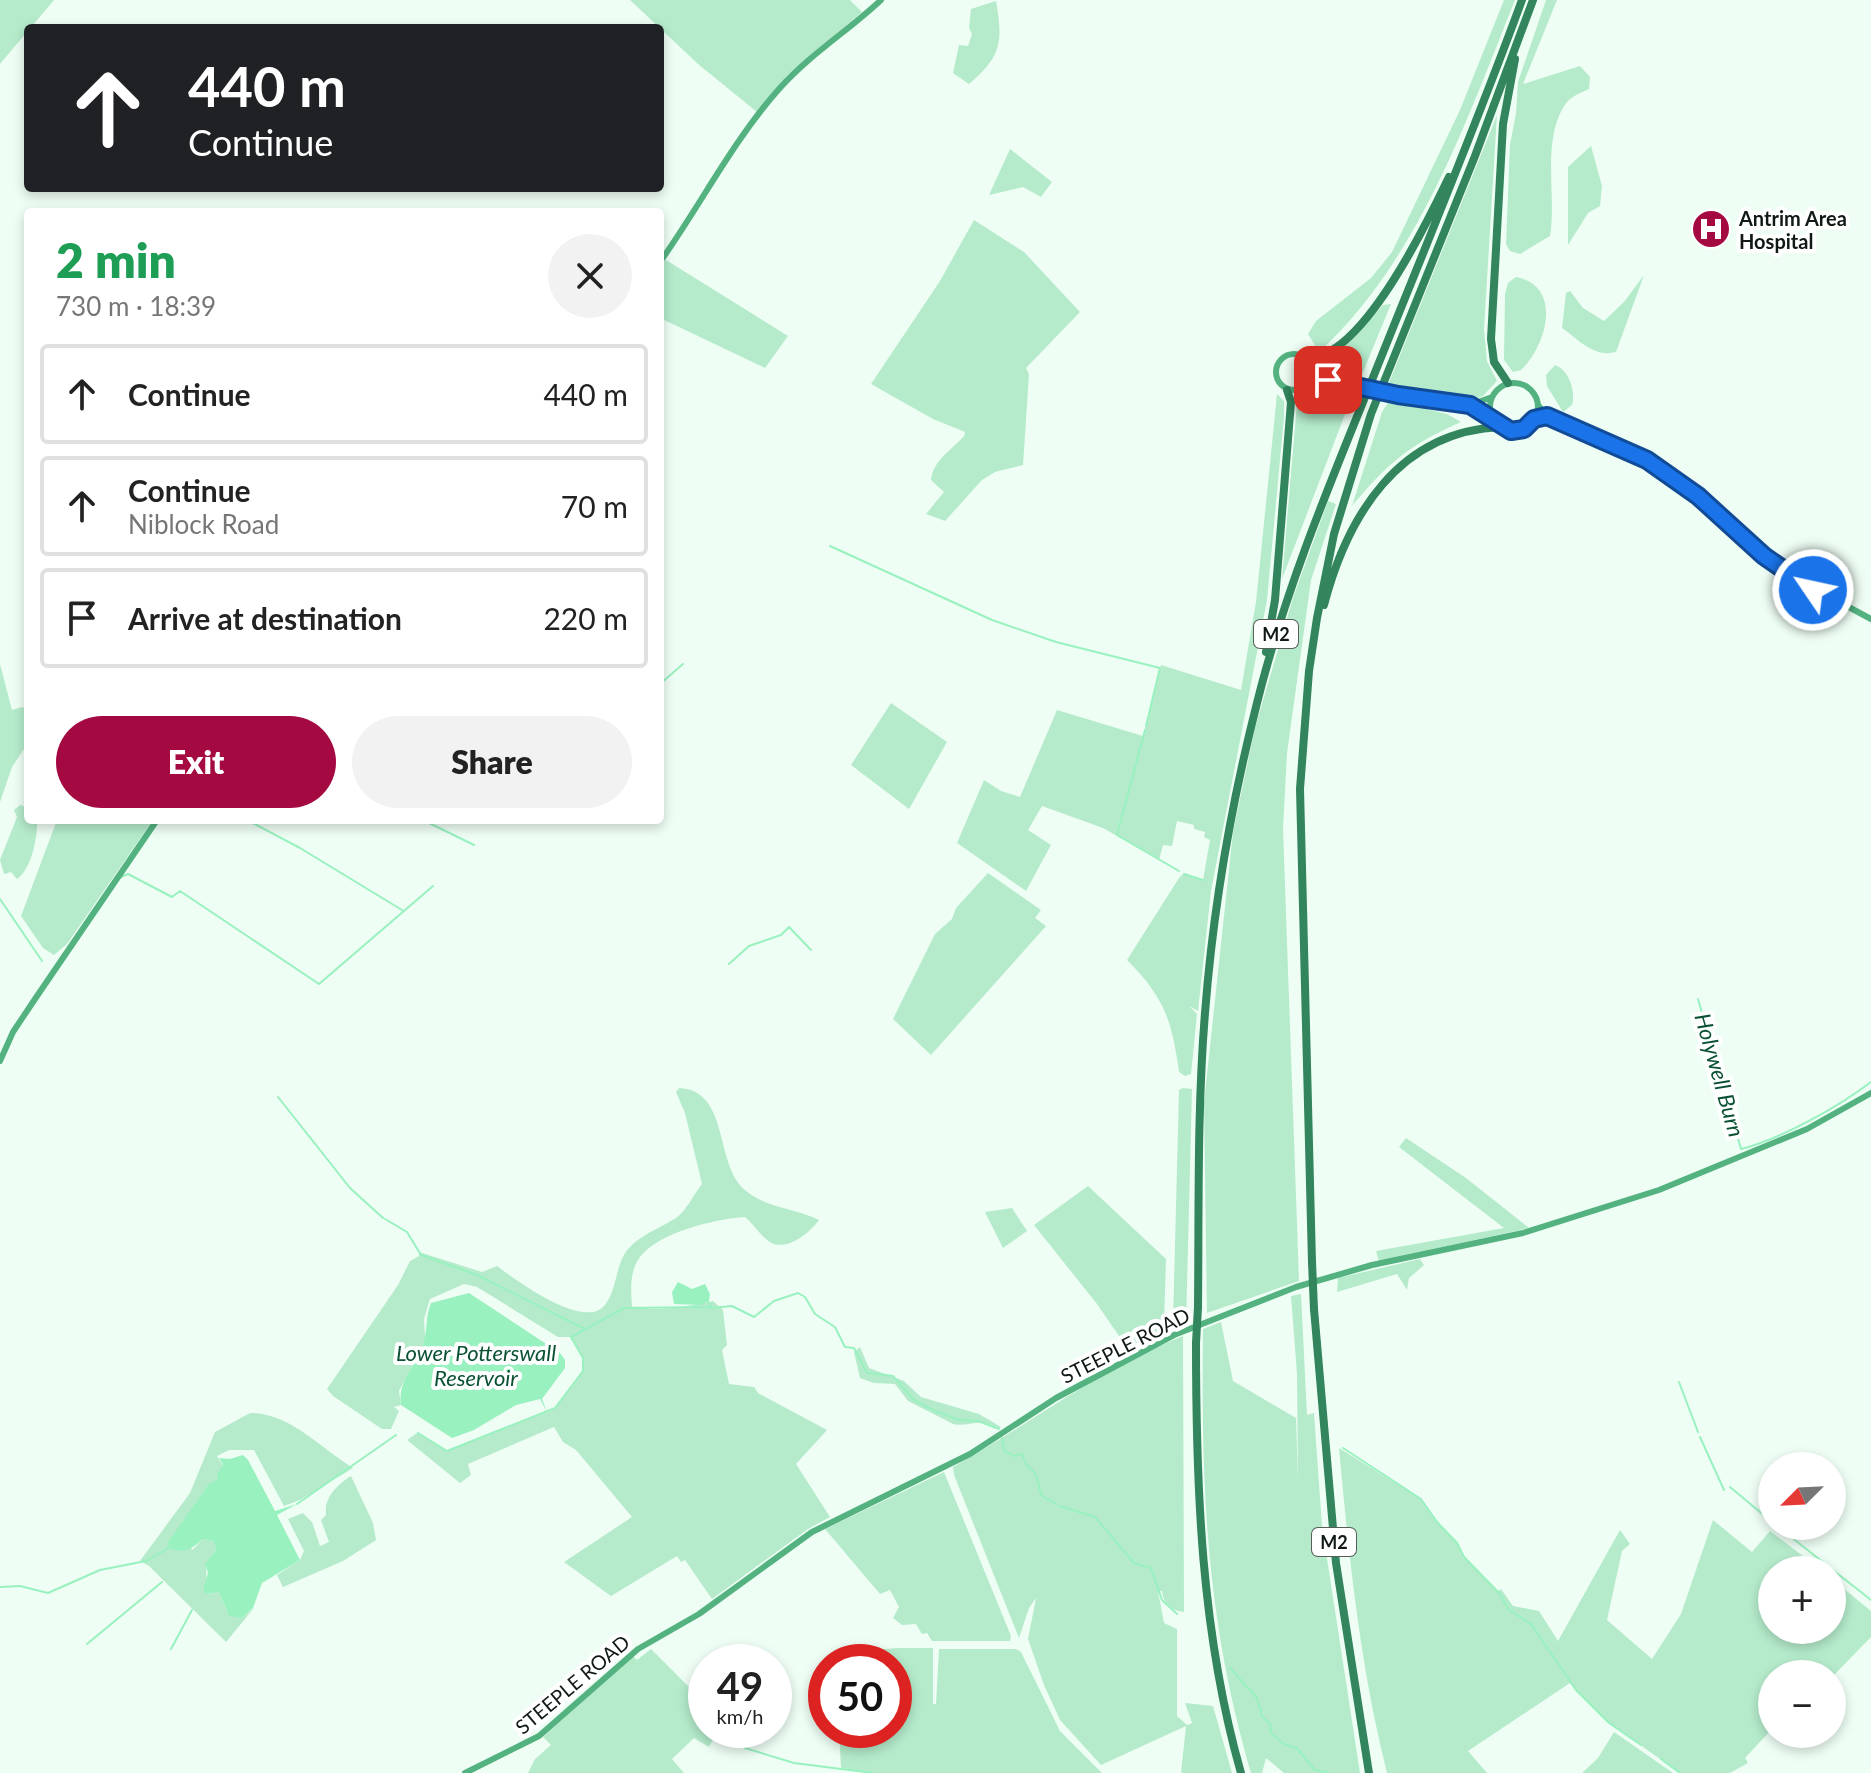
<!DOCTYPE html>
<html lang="en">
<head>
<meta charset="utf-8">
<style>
	:root { --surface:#fff; --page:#f2f2f2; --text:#222; --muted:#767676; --line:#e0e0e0; --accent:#a40941 }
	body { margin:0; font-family:Lato,sans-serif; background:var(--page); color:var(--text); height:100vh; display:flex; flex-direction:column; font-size:30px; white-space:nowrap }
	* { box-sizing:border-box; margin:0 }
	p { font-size:26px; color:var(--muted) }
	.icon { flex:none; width:44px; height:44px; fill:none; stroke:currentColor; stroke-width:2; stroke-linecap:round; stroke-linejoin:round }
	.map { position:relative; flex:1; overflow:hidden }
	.panel { position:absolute; left:24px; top:208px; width:640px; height:616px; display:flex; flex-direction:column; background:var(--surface); border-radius:8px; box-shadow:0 4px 12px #0003 }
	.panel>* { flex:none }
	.banner { position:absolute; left:24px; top:24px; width:640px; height:168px; border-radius:8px; box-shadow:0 4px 12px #0003; background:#202124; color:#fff; overflow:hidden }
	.needle { width:52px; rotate:246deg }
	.fabs { position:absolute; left:1758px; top:1452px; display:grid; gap:16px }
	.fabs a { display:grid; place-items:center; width:88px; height:88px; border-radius:50%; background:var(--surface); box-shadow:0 4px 12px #0003; font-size:40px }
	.speed { position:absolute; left:688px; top:1644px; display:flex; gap:16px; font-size:40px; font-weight:700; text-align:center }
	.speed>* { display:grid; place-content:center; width:104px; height:104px; border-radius:50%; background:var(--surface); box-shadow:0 4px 12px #0003; line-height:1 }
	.speed small { font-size:20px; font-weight:400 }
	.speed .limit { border:12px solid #d22; background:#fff; color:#111 }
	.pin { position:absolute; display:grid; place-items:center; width:68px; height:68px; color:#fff; margin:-34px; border-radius:16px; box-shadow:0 4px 12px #0006 }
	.me { position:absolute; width:88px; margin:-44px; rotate:304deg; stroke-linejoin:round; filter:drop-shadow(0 0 6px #0008) }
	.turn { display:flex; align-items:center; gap:28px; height:168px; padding:0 32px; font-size:36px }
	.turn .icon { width:104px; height:104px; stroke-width:2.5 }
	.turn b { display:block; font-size:56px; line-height:68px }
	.round { display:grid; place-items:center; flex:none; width:84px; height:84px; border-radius:42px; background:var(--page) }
	.headline { display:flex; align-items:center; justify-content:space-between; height:136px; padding:0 32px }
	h1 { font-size:48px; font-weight:800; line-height:60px; color:#1e9e55 }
	.cta { display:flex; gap:16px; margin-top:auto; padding:16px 32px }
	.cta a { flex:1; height:92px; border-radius:48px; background:var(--accent); color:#fff; font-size:32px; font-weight:800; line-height:92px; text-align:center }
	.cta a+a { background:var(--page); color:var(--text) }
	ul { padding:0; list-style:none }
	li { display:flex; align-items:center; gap:24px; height:100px; margin:0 16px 12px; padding:0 16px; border:4px solid var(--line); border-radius:8px }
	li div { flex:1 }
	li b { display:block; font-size:30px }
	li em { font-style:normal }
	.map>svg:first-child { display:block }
</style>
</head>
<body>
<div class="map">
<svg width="1871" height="1773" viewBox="0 0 1871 1773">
	<rect width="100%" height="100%" fill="#eefef4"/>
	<path fill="#b5ebcb" d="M 0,0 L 54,0 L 0,64 Z
		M 630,0 L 850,0 L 862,12 L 788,75 L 757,112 L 698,64 Z
		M 1504,0 L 1515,0 C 1466,122 1418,261 1319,352 L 1308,334 L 1316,321 L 1371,278 L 1392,252 L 1460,110 Z
		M 1546,0 L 1557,0 L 1523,84 L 1580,66 L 1590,77 L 1589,89 C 1582,92 1573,96 1568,101 C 1540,135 1557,196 1550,236 L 1520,254 L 1510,251 L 1506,244 L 1510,145 L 1516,113 L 1518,82 Z
		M 996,1 C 1003,41 1002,56 969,84 L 953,73 L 959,45 L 968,46 L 972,34 L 969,28 L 971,9 Z
		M 1497,115 L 1484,329 L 1487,361 L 1497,381 L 1483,396 L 1473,400 L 1388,385 Z
		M 1591,146 L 1602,186 L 1600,206 L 1588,213 L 1568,245 L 1568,167 Z
		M 1010,149 L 1052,182 L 1041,197 L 1023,187 L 989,195 Z
		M 974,220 L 1024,252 L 1080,312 L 1026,368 L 1029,374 L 1023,465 L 995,472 L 982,480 L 945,521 L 926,514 L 944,492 L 931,480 C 933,460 952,450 964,436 L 965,432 L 933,419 L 871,384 L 940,281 Z
		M 666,260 L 788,336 L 765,368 L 660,318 L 660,267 Z
		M 1644,275 L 1616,352 C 1594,358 1578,339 1562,328 L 1566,293 L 1570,291 L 1583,308 L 1604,321 L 1624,302 Z
		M 1516,277 C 1564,286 1546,347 1521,370 L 1513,372 L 1504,360 L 1505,294 L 1508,283 Z
		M 1391,304 L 1361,377 L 1329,374 L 1327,364 L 1383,305 Z
		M 1555,365 C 1569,370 1576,391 1572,405 L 1563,412 L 1547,386 L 1546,375 Z
		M 1323,386 L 1352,396 L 1282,579 L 1297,403 L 1303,394 Z
		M 1277,394 L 1284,401 L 1284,417 L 1267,600 L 1211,891 L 1198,1011 L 1189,1006 L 1197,1014 L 1191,1074 L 1185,1076 L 1179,1072 C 1172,1020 1164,997 1127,960 L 1179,878 L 1184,873 L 1203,880 L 1210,840 L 1204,837 L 1205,832 L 1194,829 L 1194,825 L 1177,821 L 1172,846 L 1163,845 L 1159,860 L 1103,828 L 1042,806 L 1028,830 L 1051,845 L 1026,891 L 957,843 L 984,780 L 1001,791 L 1020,797 L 1057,710 L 1143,736 L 1161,665 L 1241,690 L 1256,602 Z
		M 1390,400 L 1447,414 L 1461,422 C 1409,445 1388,463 1352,506 L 1382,412 Z
		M 1328,501 L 1336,504 L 1311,580 L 1287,753 L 1283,829 L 1299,1281 L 1207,1313 L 1204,1103 L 1233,832 L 1255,728 L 1293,598 Z
		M 0,664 L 12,710 L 22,707 L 28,709 L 26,746 L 12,767 L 0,802 Z
		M 891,703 L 947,742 L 909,809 L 851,765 Z
		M 20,805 L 28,807 L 28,820 L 37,820 C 38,837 31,870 17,879 L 11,872 L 4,874 L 0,860 L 17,817 L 14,810 Z
		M 57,820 L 153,820 L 67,944 L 54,955 L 43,948 L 21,916 Z
		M 988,873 L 1041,910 L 1035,918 L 1046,926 L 931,1055 L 893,1019 L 935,934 L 952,919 L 956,908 Z
		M 679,1088 C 730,1090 714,1164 745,1190 C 765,1208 796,1208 819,1220 C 811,1231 791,1249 774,1244 C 763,1240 754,1224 745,1217 C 715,1219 659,1232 640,1257 C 629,1272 631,1290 632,1307 C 639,1306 645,1309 652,1309 C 666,1310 701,1304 713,1301 L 723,1310 L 727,1345 L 722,1350 L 729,1384 L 754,1387 L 758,1393 L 827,1430 L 796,1464 L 830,1517 L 808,1529 L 712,1599 L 685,1560 L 681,1562 L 677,1556 L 611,1596 L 564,1562 L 632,1517 L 576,1450 L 563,1442 L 554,1427 L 468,1464 L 471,1475 L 460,1483 L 407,1440 L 417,1433 L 447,1451 L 555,1409 L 583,1371 L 583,1358 L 570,1337 L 558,1337 L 477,1287 L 464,1284 L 430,1299 L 424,1319 L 425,1337 L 422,1347 L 399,1391 L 401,1405 L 394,1407 L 399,1411 L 391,1429 L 382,1429 L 333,1396 L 327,1389 L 398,1285 L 410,1261 L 419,1256 L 419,1252 L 482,1272 L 497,1266 C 517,1281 584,1331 605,1305 C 618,1288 615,1263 629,1248 C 642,1234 660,1228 676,1218 C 686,1211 694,1194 702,1184 L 685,1113 L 676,1092 Z
		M 1183,1088 L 1192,1089 L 1186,1325 L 1180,1327 L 1173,1323 L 1179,1090 Z
		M 1406,1138 L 1466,1178 L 1529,1228 L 1379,1261 L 1376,1251 L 1504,1228 L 1399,1147 Z
		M 1088,1186 L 1166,1259 L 1164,1322 L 1160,1331 L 1128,1349 L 1097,1304 L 1034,1225 Z
		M 1012,1208 L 1027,1231 L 1003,1248 L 985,1212 Z
		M 1420,1259 L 1424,1265 L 1409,1278 L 1407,1290 L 1397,1274 L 1337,1292 L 1338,1278 Z
		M 1301,1294 L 1307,1415 L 1314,1413 L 1322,1526 L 1360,1773 L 1284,1773 L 1266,1758 L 1262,1773 L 1251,1773 C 1206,1619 1201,1488 1203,1329 L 1221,1322 L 1233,1381 L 1296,1418 L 1298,1482 L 1297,1374 L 1291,1296 Z
		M 1183,1336 L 1184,1612 C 1172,1611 1163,1604 1162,1591 L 1158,1591 L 1164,1623 L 1177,1629 L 1177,1716 L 1187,1725 L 1192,1723 L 1185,1703 L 1213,1706 L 1232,1773 L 1181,1773 L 1186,1726 L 1101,1765 L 1060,1720 L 1044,1685 L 1028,1639 L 1036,1598 L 1029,1608 L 1019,1638 L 954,1475 L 953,1467 C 1031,1423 1099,1370 1183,1336 Z
		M 860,1347 L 869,1368 L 904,1381 L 921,1397 L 979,1414 L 1001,1427 L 998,1429 C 980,1416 969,1428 953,1424 L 908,1401 L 895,1384 L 874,1383 L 860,1378 L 854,1352 Z
		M 250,1413 C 290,1413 320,1448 353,1468 L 300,1500 L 284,1506 L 254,1450 L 229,1450 L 217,1456 L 223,1466 L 218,1479 L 182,1522 L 192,1550 L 203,1539 L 215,1541 L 216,1550 L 206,1564 L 207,1594 L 219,1592 L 227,1612 L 242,1618 L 254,1608 L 226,1642 L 149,1566 L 140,1561 L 190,1493 L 215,1432 Z
		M 1339,1448 L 1421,1499 L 1437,1522 L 1457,1543 L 1465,1557 L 1498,1591 L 1501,1589 L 1513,1606 L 1539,1611 L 1558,1641 L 1620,1530 L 1630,1544 L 1622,1551 L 1607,1620 L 1652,1659 L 1681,1614 L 1713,1520 L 1752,1552 L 1770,1531 L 1821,1570 L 1772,1570 L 1772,1630 L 1832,1630 L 1832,1579 L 1871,1611 L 1871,1637 L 1832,1677 L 1832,1674 L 1772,1674 L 1772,1729 L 1745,1758 L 1748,1763 L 1730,1773 L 1680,1773 L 1609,1723 L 1570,1683 L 1468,1751 L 1487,1773 L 1387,1773 C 1360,1666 1349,1558 1339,1448 Z
		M 944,1472 L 1011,1636 L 1010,1641 L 932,1641 L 927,1633 L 922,1634 L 916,1624 L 902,1625 L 893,1618 L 899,1607 L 890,1590 L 880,1594 L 825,1529 Z
		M 351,1476 L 373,1523 L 376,1540 L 343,1561 L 283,1587 L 277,1575 L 300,1560 L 304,1551 L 288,1519 L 303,1513 L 312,1522 L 320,1546 L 329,1542 L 321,1520 L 326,1515 C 324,1497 337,1485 351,1476 Z
		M 899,1648 L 933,1648 L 933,1704 L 936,1704 L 939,1649 L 1016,1649 L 1021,1652 L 1060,1731 L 1102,1773 L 873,1773 L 841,1768 L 839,1730 L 894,1730 L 894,1662 L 853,1662 L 853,1654 L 856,1651 Z
		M 651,1649 L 706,1704 L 706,1730 L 718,1730 L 709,1747 L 694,1738 L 672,1759 L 684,1773 L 528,1773 L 535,1759 L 551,1745 L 543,1737 L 633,1656 L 637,1660 Z
		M 1614,1732 L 1673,1773 L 1582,1773 L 1598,1758 Z"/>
	<path fill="#98f1bf" d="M 678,1282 L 692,1289 L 705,1284 L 710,1294 L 709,1301 L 700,1305 L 674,1304 L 672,1292 Z
		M 469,1293 L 560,1353 L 565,1360 L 565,1368 L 542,1399 L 547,1412 L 540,1399 L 516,1405 L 474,1430 L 452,1438 L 401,1405 C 397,1378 419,1365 424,1340 C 428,1326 425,1318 431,1303 Z
		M 243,1455 L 248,1460 L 275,1511 L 297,1504 L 277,1515 L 300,1560 L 262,1583 L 253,1608 L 242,1618 L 229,1616 L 219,1592 L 207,1594 L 203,1590 L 208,1573 L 205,1564 L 216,1550 L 214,1541 L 203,1539 C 192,1549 184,1554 169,1548 L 168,1542 L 209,1484 L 218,1479 L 217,1475 L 223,1465 L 219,1458 L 230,1459 Z"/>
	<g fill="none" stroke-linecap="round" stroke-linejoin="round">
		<path stroke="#98f1bf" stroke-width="2" d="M 830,546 L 992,620 L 1056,642 L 1160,668 L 1146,726
			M 660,684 L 683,664
			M 1145,730 L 1117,835 L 1179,871
			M 247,820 L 300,848 L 402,910
			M 423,820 L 474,845
			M 1184,874 L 1203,880
			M 121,877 L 128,874 L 172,897 L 180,891 L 319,984 L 433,886
			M 0,899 L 42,961
			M 729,964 L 749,946 L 781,935 L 789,927 L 811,950
			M 1698,999 L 1741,1149 C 1781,1139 1838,1107 1871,1082
			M 278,1097 L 350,1188 L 383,1218
			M 385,1219 L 407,1232 L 421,1255 L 477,1275 L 583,1328
			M 708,1302 L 712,1308 L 732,1306 L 754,1317 L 774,1301 L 798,1293 L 805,1297 L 815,1314 L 835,1327 L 845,1347 L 854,1348 L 867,1373 L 893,1376 L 914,1400 L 933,1410 L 959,1420 L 978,1421 L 999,1429
			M 1679,1382 L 1698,1432
			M 418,1433 L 447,1451 L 555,1408 L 583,1371 L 583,1358 L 571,1337 L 624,1308 L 711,1307
			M 1700,1437 L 1724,1490
			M 1002,1438 L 1005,1451 L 1014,1456 L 1022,1454 L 1026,1464 L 1036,1474 L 1041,1495 L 1056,1504
			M 1343,1448 L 1421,1499 L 1437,1522 L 1457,1543 L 1464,1557 L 1500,1594 L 1508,1609 L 1531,1624 L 1576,1690 L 1609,1723 L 1641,1745
			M 1730,1487 L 1772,1522
			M 297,1504 L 396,1435
			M 1060,1506 L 1095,1517 L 1134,1563 L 1151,1568 L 1162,1600 L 1177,1614
			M 1777,1526 L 1871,1600
			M 0,1587 L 20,1586 L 48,1593 L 100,1570 L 146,1561 L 169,1548
			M 87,1644 L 162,1582
			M 171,1649 L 192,1610
			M 1230,1668 L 1257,1698 L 1262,1716 L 1270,1724 L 1271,1733 L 1284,1744 L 1297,1748 L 1315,1770 L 1329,1773
			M 745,1748 L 794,1763 L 873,1773
			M 1661,1759 L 1680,1773"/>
		<path stroke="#53b280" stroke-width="6" d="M 660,262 C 700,206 732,142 779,89 C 809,55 848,31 881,0
			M1276 372a18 18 0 1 1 36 0a18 18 0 1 1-36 0Z
			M 1310,383 L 1328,380 L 1349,384
			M1490 407a24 24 0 1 1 48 0a24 24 0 1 1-48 0Z
			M 1398,395 L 1470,405 L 1491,416
			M 1470,405 L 1492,397
			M 1538,405 L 1547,416 L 1647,460 L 1672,475 L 1752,546 L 1791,576 L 1871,619
			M 0,1061 L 13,1032 L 35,999 L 157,820
			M 465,1773 L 539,1736 L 638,1649 L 699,1614 L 812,1532 L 970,1454 L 1056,1398 L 1174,1335 L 1296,1287 L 1372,1265 L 1523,1233 L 1659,1190 L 1807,1129 L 1871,1093"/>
		<path stroke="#32855c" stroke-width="8" d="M 1306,358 C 1362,360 1428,221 1449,177
			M 1508,383 L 1494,362 L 1491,339 L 1503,124 L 1515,59
			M 1324,605 C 1347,517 1398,431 1501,427
			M 1266,652 L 1275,600 L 1291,402 L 1287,390
			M 1312,1262 L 1300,789 L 1309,671 L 1317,618 L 1334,534 L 1371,414 L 1475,156 L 1533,0
			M 1198,1307 C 1199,1209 1197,1111 1205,1013 C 1213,909 1231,805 1257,703 C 1285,590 1330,483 1374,375 C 1424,250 1476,126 1522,0
			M 1314,1309 L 1336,1563 L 1369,1773
			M 1196,1343 C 1196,1488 1201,1633 1241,1773"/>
		<path stroke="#53b280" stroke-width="6" d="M 1349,384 L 1398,395"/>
		<path stroke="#32855c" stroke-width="8" d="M 1312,1262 L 1314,1309
			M 1196,1343 L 1198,1307"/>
	</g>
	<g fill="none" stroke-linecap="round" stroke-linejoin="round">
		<defs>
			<path id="route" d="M 1328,380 L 1398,395 L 1470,405 L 1511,431 L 1524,429 L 1534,419 L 1547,416 L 1647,460 L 1698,496 L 1764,556 L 1813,590"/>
		</defs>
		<use href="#route" stroke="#114b97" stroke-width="20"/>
		<use href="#route" stroke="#1a73e8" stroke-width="14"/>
	</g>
	<defs>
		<symbol id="hospital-disc" viewBox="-11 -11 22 22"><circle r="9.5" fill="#a40941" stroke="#fff"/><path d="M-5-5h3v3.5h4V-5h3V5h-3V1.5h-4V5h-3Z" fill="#fff"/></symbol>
	</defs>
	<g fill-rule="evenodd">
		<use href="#hospital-disc" x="1689" y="207" width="44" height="44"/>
	</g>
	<g text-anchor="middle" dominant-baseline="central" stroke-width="8" stroke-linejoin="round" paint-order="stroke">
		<g fill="#fff" stroke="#585e5a" stroke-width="2">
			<rect x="1254" y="620" width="44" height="28" rx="6"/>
			<rect x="1312" y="1528" width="44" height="28" rx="6"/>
		</g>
		<g font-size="18" font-weight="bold" fill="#101914">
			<text x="1276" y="634">M2</text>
			<text x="1334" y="1542">M2</text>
		</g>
		<g font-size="20" font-weight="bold" fill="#101914" stroke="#fff" text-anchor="start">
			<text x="1739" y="218">Antrim Area<tspan x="1739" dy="23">Hospital</tspan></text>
		</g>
		<g font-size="20" fill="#101914" stroke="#fff">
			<text transform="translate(1125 1345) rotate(-27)">STEEPLE ROAD</text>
			<text transform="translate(572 1684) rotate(-40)">STEEPLE ROAD</text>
		</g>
		<g font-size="22" font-style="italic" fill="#0a5233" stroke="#fff">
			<text transform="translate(1720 1075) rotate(74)">Holywell Burn</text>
			<text x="476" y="1352">Lower Potterswall<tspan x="476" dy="25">Reservoir</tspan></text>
		</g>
	</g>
</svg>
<div class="fabs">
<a><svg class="needle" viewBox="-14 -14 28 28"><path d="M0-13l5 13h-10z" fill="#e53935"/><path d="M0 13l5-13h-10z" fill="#767676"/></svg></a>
<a>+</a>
<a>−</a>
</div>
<div class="speed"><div>49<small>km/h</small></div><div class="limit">50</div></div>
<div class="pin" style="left:1328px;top:380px;background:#d93025"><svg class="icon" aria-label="arrive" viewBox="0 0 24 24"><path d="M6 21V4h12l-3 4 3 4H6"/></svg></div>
<svg class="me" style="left:1813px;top:590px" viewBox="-20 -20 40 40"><circle r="17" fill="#1a73e8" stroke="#fff" stroke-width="3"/><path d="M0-11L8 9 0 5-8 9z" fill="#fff"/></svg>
<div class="banner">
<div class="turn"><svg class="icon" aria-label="ahead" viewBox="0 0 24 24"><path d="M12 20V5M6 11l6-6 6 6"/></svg><div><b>440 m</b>Continue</div></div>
</div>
<section class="panel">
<div class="headline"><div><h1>2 min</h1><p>730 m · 18:39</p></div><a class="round"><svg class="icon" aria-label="close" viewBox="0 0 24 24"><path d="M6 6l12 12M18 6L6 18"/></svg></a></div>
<ul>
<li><svg class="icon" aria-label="ahead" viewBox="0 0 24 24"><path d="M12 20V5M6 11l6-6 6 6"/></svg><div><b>Continue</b></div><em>440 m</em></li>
<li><svg class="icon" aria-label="ahead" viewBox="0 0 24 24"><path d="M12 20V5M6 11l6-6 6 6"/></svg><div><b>Continue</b><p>Niblock Road</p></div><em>70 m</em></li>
<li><svg class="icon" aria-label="arrive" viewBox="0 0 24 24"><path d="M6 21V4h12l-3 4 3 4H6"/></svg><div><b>Arrive at destination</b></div><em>220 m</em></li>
</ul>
<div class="cta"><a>Exit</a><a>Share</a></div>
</section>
</div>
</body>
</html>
